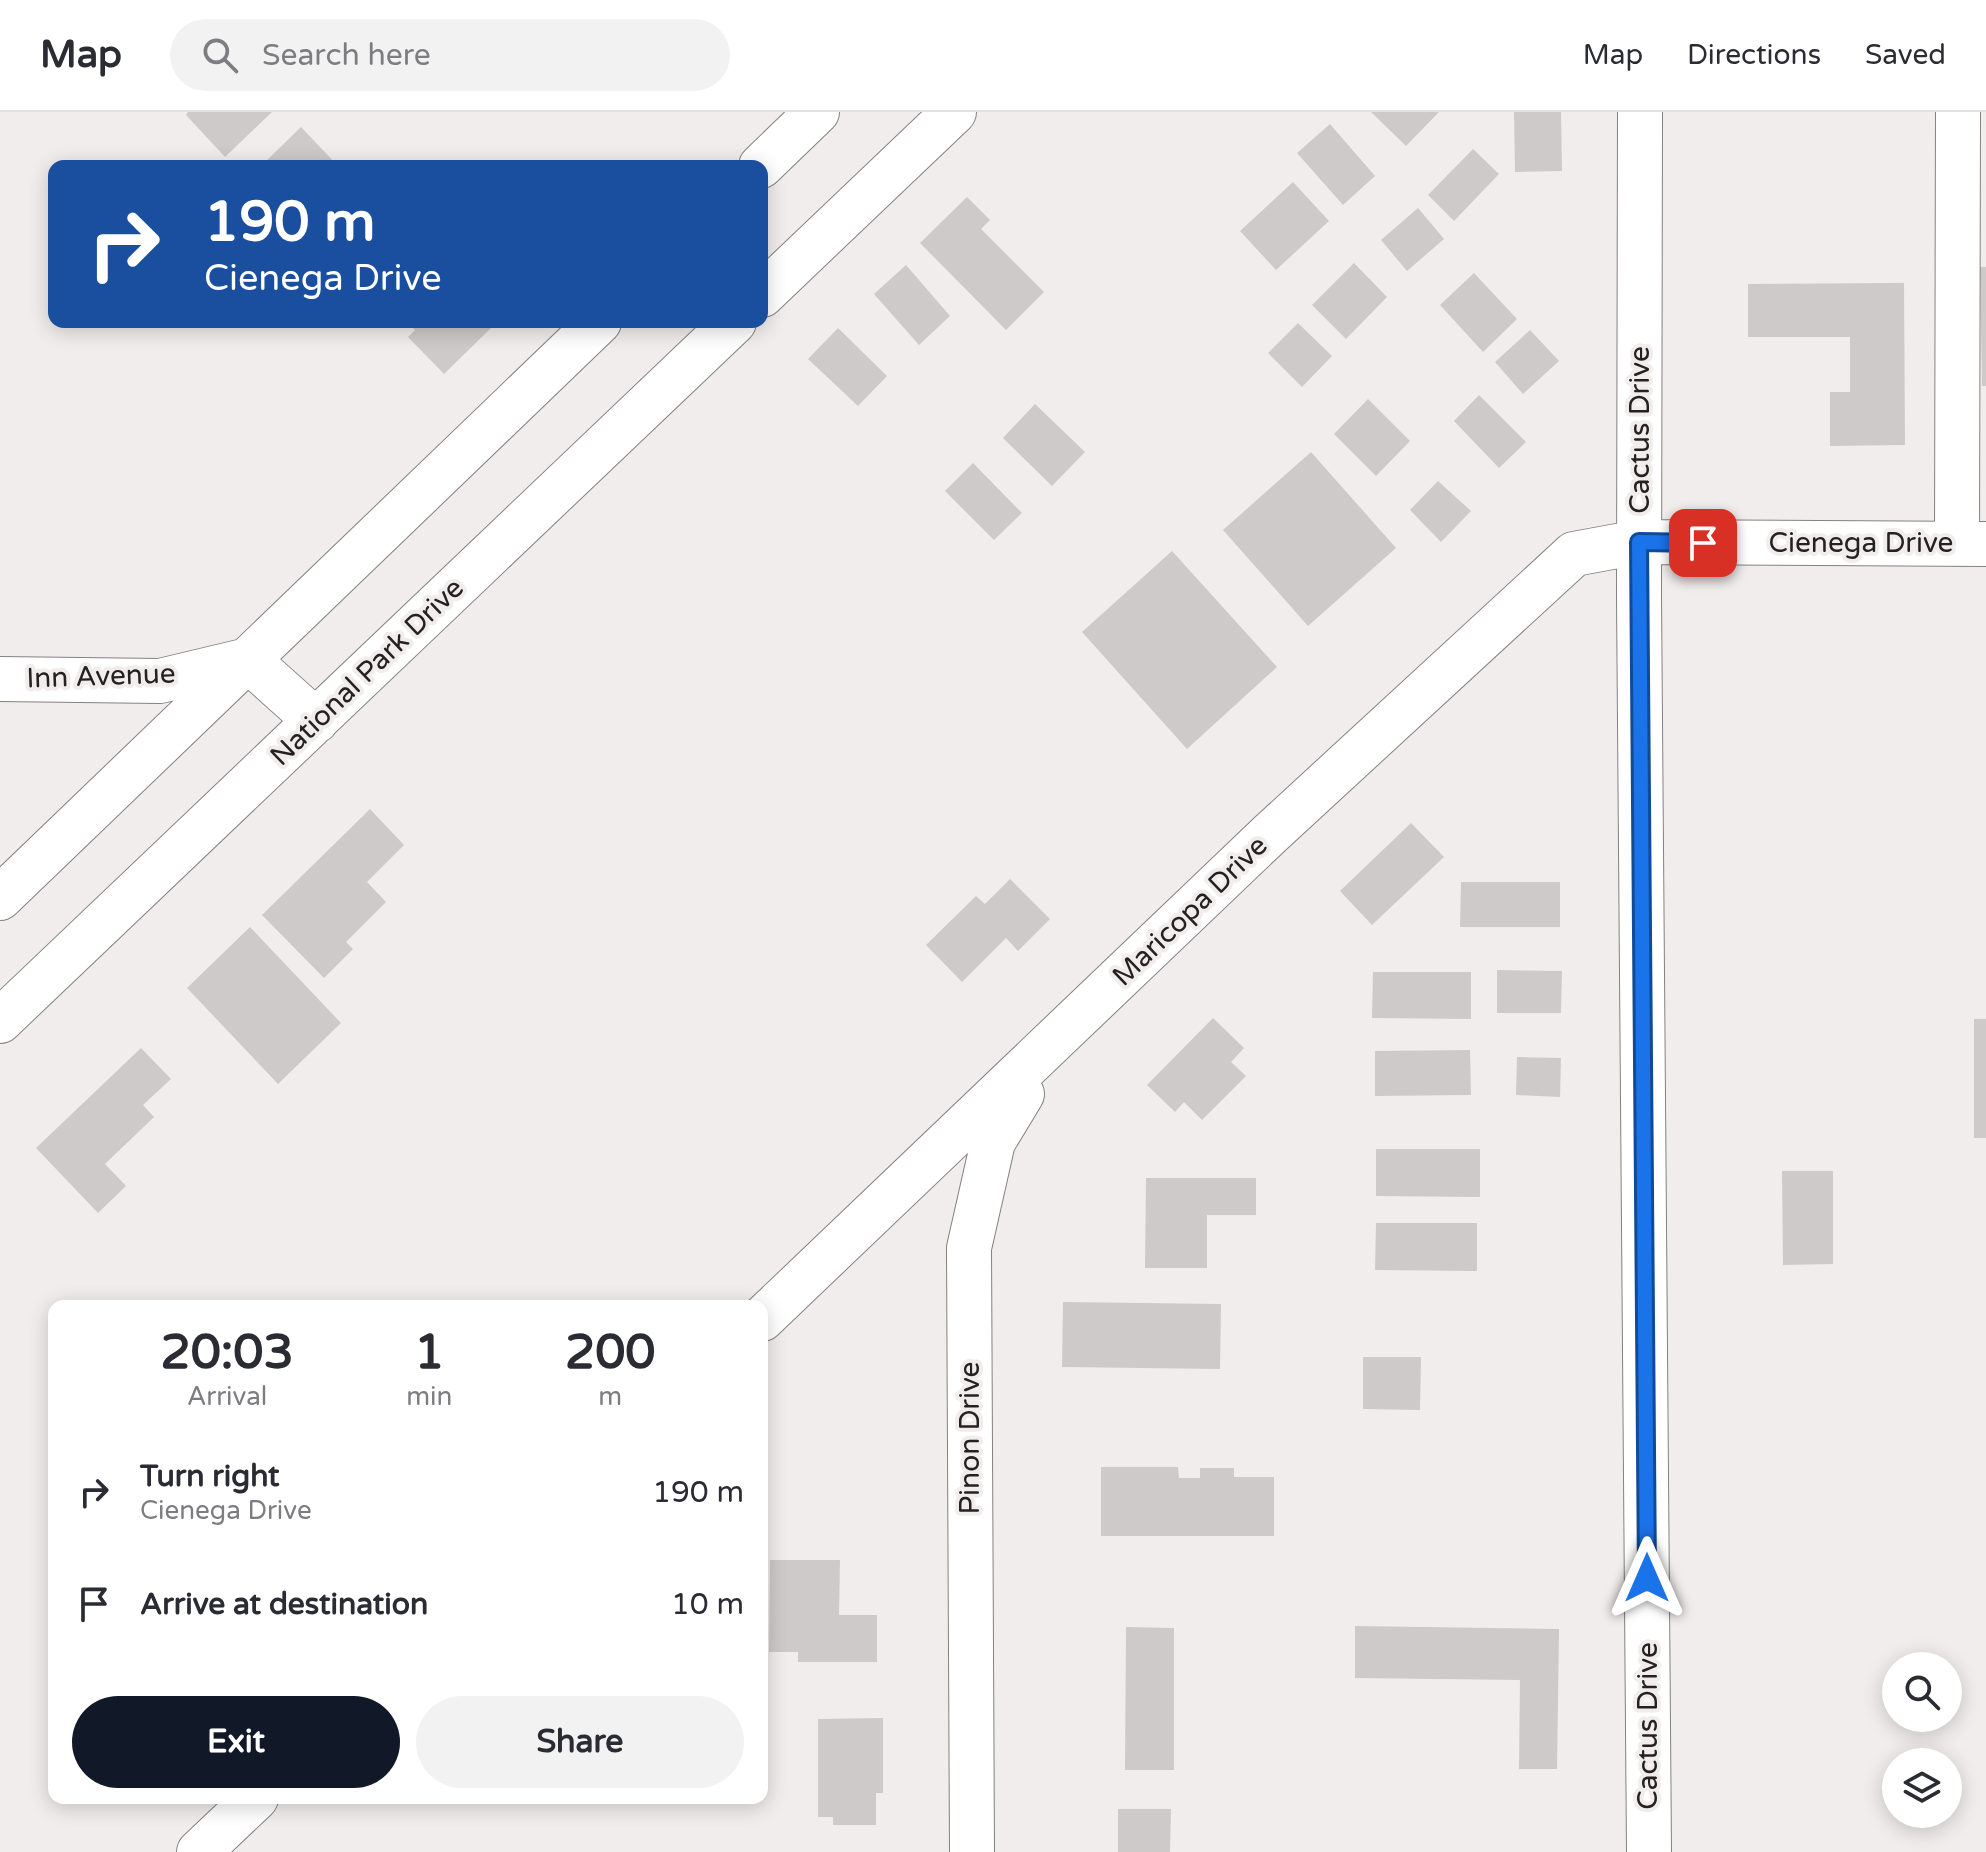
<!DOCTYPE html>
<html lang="en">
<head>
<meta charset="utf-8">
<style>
	:root { --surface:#fff; --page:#f2f2f3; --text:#2b2b33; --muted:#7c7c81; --line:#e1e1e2; --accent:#111827 }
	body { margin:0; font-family:"Varela Round",sans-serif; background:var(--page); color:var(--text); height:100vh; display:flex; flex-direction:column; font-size:30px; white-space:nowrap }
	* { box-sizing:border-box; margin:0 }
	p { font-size:26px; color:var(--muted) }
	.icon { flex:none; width:44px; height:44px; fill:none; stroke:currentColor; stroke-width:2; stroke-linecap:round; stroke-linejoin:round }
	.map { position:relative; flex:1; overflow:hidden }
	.sheet { position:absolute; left:48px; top:1188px; width:720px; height:504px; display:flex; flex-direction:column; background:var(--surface); border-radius:16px; box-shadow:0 4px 20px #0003 }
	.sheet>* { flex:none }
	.top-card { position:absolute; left:48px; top:48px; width:720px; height:168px; border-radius:16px; box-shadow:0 4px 20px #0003; background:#1a4fa0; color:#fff; overflow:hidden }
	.buttons { position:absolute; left:1882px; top:1540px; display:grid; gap:16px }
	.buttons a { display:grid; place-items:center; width:80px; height:80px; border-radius:50%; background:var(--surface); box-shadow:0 4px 20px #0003; font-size:40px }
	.pin { position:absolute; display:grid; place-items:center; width:68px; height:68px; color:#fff; margin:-34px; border-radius:16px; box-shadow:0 4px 12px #0006 }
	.me { position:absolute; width:88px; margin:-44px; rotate:0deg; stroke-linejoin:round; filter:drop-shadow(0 0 6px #0008) }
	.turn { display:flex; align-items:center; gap:28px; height:168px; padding:0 24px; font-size:36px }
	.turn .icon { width:104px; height:104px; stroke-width:2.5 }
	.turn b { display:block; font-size:56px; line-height:68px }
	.eta { display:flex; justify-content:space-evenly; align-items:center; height:136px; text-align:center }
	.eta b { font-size:48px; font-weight:700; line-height:56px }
	.action { display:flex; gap:16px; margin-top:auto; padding:16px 24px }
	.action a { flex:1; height:92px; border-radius:48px; background:var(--accent); color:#fff; font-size:32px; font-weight:700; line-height:92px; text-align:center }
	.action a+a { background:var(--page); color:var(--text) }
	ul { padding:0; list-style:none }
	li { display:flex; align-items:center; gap:24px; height:112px; padding:0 24px }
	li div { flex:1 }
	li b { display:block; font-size:30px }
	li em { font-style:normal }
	header { display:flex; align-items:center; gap:48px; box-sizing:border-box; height:112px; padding:0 40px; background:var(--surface); border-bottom:2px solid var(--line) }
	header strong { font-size:38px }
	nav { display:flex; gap:44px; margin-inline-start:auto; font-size:28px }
	.search { width:560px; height:72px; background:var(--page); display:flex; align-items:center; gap:20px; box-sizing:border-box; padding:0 28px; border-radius:44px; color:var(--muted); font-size:30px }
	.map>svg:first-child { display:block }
</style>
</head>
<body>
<header>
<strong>Map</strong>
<div class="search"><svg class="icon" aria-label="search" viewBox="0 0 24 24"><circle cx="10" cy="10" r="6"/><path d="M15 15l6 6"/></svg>Search here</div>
<nav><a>Map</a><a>Directions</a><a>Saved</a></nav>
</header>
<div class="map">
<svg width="1986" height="1740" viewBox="0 0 1986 1740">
	<rect width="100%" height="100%" fill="#f1edec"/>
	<path fill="#cecac9" d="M 188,0 L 272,0 L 225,45 L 186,3 Z
		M 1371,0 L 1439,0 L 1406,34 Z
		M 1514,0 L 1561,0 L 1562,59 L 1515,60 Z
		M 1330,12 L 1375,64 L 1343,93 L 1297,41 Z
		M 301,15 L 338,54 L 261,54 Z
		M 1473,37 L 1499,62 L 1454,109 L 1428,83 Z
		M 1293,70 L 1329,109 L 1276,158 L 1240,119 Z
		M 967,85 L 990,108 L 981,117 L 1044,180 L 1006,218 L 920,131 Z
		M 1418,96 L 1444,127 L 1407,159 L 1381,128 Z
		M 1354,151 L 1387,185 L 1346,227 L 1312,193 Z
		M 906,153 L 950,204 L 919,233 L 874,182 Z
		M 1980,155 L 1986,155 L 1986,274 L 1982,274 Z
		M 1474,161 L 1517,207 L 1483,240 L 1440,193 Z
		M 1904,171 L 1905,333 L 1830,334 L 1830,280 L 1850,280 L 1850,225 L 1748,225 L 1748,172 Z
		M 407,210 L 488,210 L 492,215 L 444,262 L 408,225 L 415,218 Z
		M 1298,211 L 1332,244 L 1302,275 L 1268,241 Z
		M 838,216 L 887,264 L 858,294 L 808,247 Z
		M 1530,218 L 1559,249 L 1523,282 L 1495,250 Z
		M 1479,283 L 1526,330 L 1499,356 L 1454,309 Z
		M 1368,287 L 1410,329 L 1376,364 L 1334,322 Z
		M 1035,292 L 1085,340 L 1052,374 L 1003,326 Z
		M 1311,340 L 1396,436 L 1308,514 L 1223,418 Z
		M 973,351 L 1022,401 L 994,428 L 945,379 Z
		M 1438,369 L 1471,399 L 1441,430 L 1410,398 Z
		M 1172,439 L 1277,555 L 1187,637 L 1082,520 Z
		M 370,697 L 404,733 L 367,770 L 386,790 L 346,830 L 353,837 L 324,866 L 262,803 Z
		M 1411,711 L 1444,745 L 1372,813 L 1340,779 Z
		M 1010,767 L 1050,807 L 1018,839 L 1006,826 L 962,870 L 926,833 L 976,784 L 985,792 Z
		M 1461,770 L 1560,770 L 1560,815 L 1460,815 Z
		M 250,815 L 341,911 L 278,972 L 187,876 Z
		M 1497,858 L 1562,859 L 1561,901 L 1497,901 Z
		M 1373,860 L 1471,860 L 1471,907 L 1372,906 Z
		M 1213,906 L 1244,936 L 1231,950 L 1246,964 L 1202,1008 L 1184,990 L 1175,1000 L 1147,973 Z
		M 1974,907 L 1986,907 L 1986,1026 L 1974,1026 Z
		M 141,936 L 171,967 L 143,993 L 154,1005 L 105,1052 L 126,1074 L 98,1101 L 36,1036 Z
		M 1470,938 L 1471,983 L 1375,984 L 1375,939 Z
		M 1517,945 L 1561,946 L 1560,985 L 1516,983 Z
		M 1376,1037 L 1480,1037 L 1480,1085 L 1376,1084 Z
		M 1782,1059 L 1833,1059 L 1833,1152 L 1783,1153 Z
		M 1146,1066 L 1256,1066 L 1256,1103 L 1207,1103 L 1207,1156 L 1145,1156 Z
		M 1376,1111 L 1477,1111 L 1477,1159 L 1375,1158 Z
		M 1063,1190 L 1221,1192 L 1220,1257 L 1062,1255 Z
		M 1363,1245 L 1421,1245 L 1420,1298 L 1363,1297 Z
		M 1101,1355 L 1178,1355 L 1179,1366 L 1200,1366 L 1200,1356 L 1234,1356 L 1234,1365 L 1274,1365 L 1274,1424 L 1101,1424 Z
		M 770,1448 L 840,1448 L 839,1503 L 877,1503 L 877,1550 L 798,1550 L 798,1540 L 769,1540 Z
		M 1355,1514 L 1559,1517 L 1557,1657 L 1519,1657 L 1520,1568 L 1355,1566 Z
		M 1126,1515 L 1174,1516 L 1174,1658 L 1125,1658 Z
		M 883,1606 L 883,1681 L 876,1681 L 876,1713 L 833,1713 L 833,1705 L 818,1705 L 818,1607 Z
		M 1118,1697 L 1171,1697 L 1170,1740 L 1118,1740 Z"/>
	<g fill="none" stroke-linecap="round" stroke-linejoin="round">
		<defs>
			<path id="minor" d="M 1640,0 L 1639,485 L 1649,1740
				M 761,54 L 817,0
				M 762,183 L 954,0
				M 1957,432 L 1958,0
				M 0,567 L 160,569 L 248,548 L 316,609
				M 0,786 L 599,210
				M 0,909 L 734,210
				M 762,1207 L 1271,721 L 1574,442 L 1639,430 L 1986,432
				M 199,1740 L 256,1686
				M 972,1740 L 969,1136 L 993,1030 L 1022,982"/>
		</defs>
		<use href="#minor" stroke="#858180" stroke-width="46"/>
		<use href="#minor" stroke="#fff" stroke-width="44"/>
	</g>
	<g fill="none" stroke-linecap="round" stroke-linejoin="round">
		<defs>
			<path id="route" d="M 1647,1466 L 1639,430 L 1703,431"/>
		</defs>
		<use href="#route" stroke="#114b97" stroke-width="20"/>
		<use href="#route" stroke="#1a73e8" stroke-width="14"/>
	</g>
	<g text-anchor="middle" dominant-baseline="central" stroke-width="8" stroke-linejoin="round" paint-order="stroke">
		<g font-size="28" fill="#232121" stroke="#f1edec">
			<text transform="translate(1640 318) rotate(-90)">Cactus Drive</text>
			<text x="1861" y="431">Cienega Drive</text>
			<text transform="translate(367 560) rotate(-44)">National Park Drive</text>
			<text transform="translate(101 564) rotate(-2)">Inn Avenue</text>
			<text transform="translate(1190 799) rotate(-44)">Maricopa Drive</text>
			<text transform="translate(970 1326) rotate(-90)">Pinon Drive</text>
			<text transform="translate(1648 1614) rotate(-90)">Cactus Drive</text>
		</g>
	</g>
</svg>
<div class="buttons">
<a><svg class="icon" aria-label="search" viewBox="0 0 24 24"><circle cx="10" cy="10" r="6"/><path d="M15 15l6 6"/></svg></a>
<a><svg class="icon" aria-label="layers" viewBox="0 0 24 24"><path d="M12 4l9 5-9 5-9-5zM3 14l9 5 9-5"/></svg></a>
</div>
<div class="pin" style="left:1703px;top:431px;background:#d93025"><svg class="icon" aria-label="arrive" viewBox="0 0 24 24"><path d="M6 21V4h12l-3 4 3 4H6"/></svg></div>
<svg class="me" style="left:1647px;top:1466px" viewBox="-20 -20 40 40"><path d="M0-17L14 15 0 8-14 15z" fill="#1a73e8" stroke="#fff" stroke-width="4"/></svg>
<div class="top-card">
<div class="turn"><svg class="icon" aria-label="right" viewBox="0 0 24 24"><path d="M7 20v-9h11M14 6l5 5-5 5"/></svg><div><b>190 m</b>Cienega Drive</div></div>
</div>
<section class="sheet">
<div class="eta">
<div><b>20:03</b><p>Arrival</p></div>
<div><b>1</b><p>min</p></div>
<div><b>200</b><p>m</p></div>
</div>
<ul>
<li><svg class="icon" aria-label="right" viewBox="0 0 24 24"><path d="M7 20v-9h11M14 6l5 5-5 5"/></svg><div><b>Turn right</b><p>Cienega Drive</p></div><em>190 m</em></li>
<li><svg class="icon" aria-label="arrive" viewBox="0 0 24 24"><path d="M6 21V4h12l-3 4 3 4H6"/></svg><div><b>Arrive at destination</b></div><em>10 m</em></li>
</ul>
<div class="action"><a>Exit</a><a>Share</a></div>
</section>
</div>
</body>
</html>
